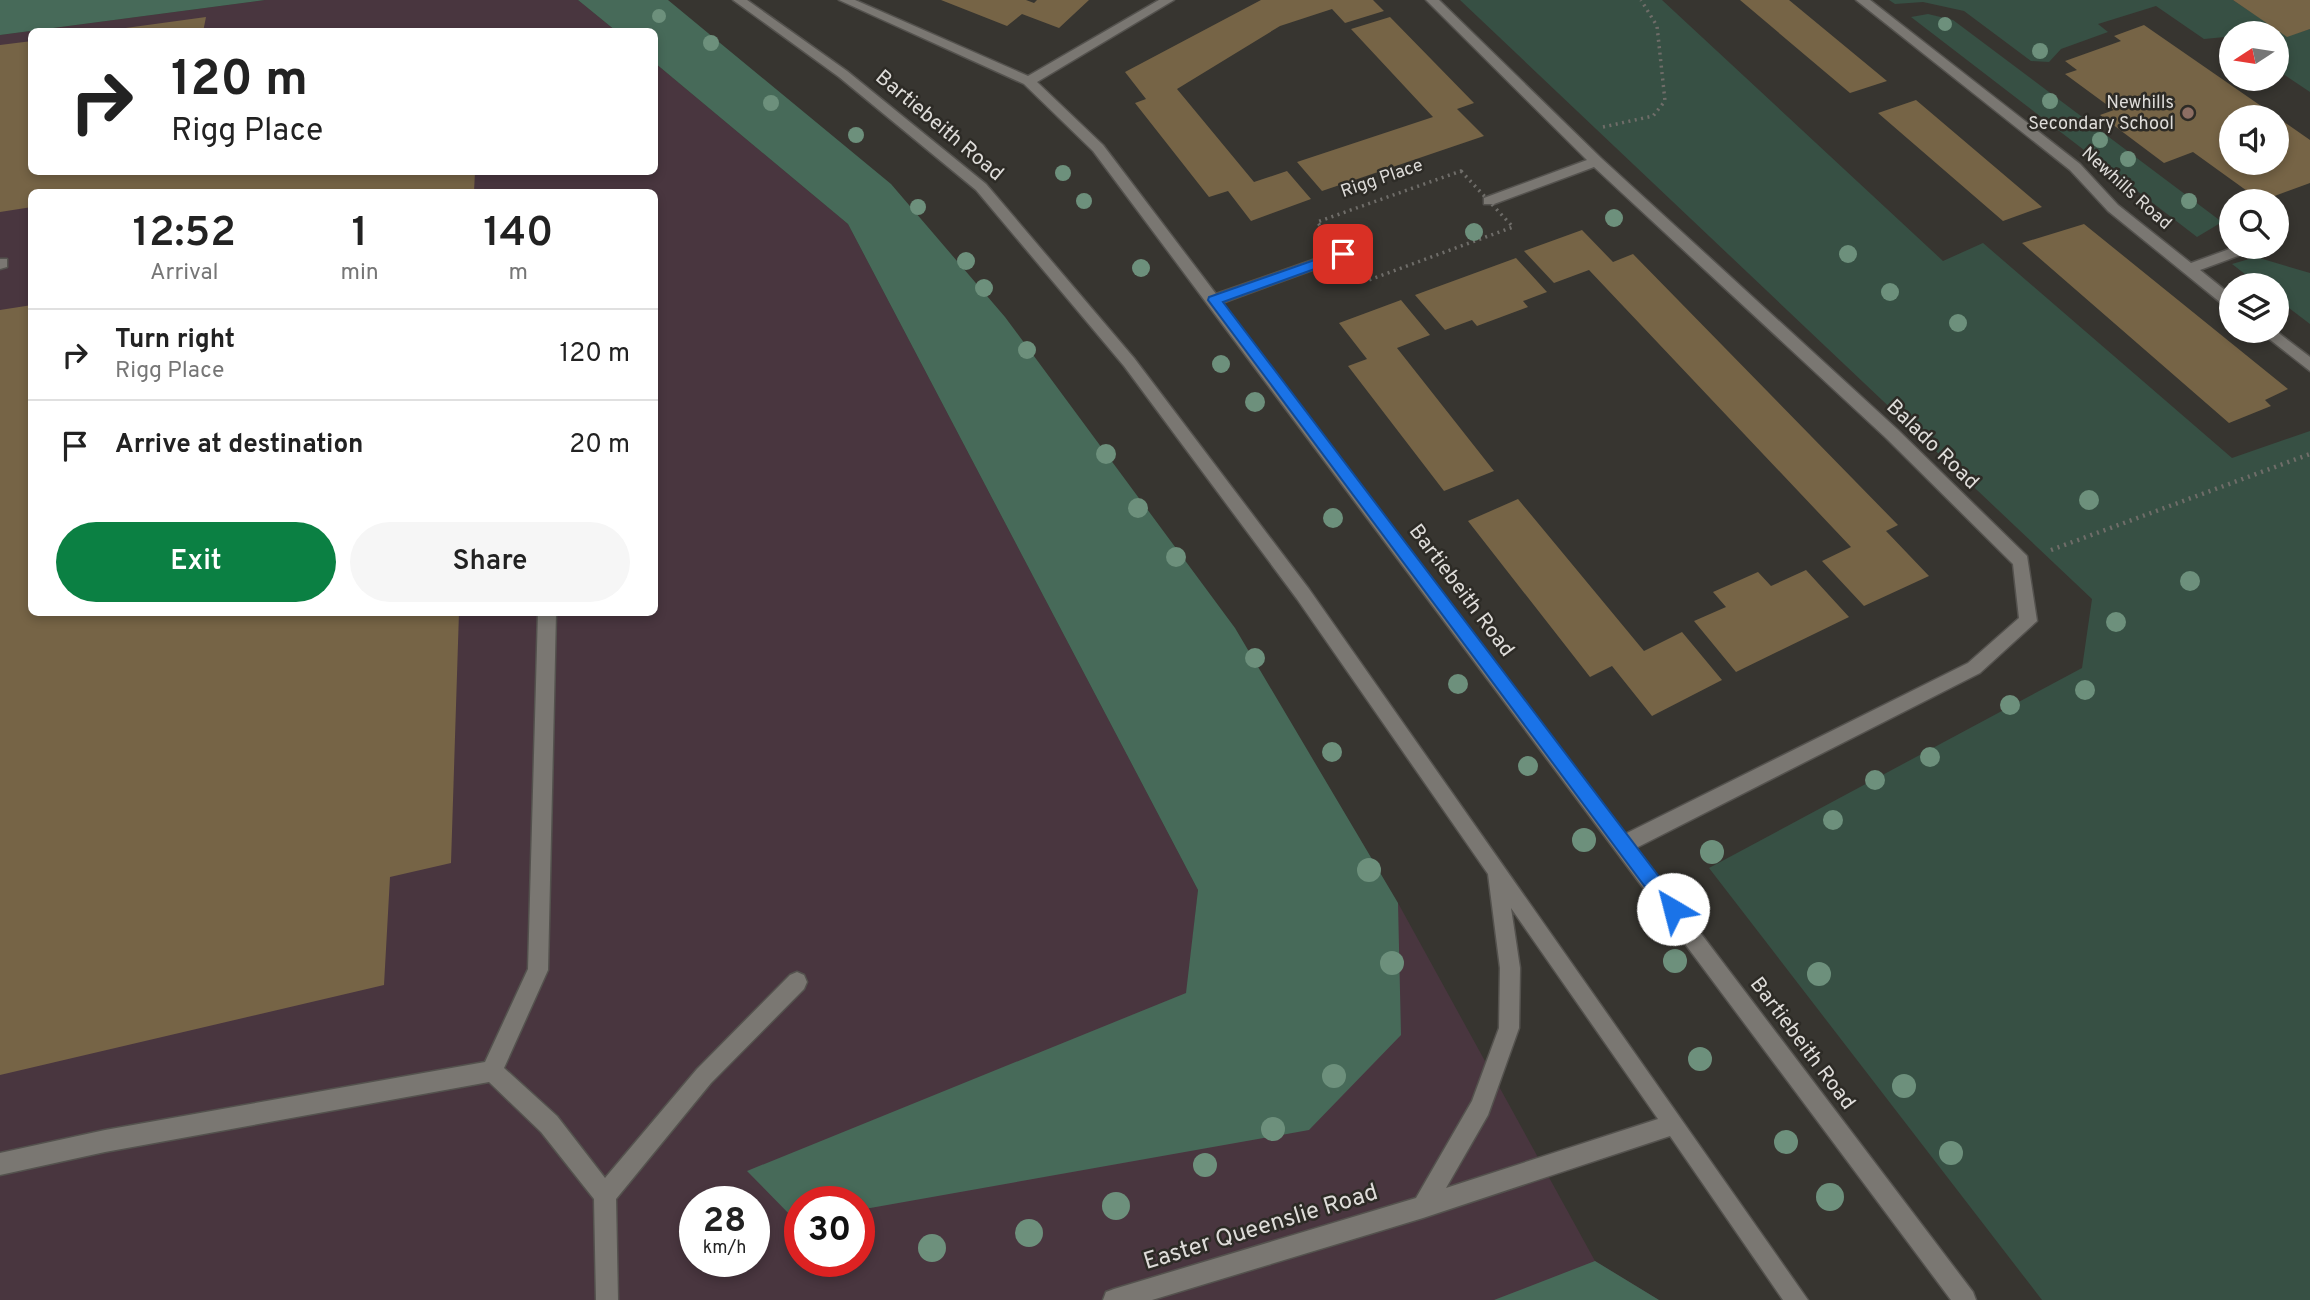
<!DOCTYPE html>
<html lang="en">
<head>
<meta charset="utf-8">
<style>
	:root { --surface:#fff; --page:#f6f6f6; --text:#222; --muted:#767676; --line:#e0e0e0; --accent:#0b8043 }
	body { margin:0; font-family:Overpass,sans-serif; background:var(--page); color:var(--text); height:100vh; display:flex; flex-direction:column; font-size:26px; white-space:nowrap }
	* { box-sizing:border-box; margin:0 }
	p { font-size:23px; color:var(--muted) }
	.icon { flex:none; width:38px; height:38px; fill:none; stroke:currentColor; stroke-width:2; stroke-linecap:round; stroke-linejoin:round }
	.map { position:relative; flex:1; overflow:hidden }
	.sheet { position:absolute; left:28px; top:189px; width:630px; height:427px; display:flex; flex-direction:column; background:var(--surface); border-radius:10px; box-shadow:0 4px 10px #0003 }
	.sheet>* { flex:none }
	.top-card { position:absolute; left:28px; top:28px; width:630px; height:147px; border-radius:10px; box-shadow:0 4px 10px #0003; background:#fff; color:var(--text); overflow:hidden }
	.needle { width:46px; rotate:258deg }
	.fabs { position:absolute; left:2219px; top:21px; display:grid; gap:14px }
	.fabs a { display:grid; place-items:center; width:70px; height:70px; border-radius:50%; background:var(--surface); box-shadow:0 4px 10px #0003; font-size:35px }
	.speed { position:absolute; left:679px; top:1186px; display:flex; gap:14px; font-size:35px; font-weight:700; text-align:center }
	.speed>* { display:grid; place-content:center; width:91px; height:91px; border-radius:50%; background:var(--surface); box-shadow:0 4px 10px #0003; line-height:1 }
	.speed small { font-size:18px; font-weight:400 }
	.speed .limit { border:10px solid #d22; background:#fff; color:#111 }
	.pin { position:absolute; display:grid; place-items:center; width:60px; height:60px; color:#fff; margin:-30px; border-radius:14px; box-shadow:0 4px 10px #0006 }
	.me { position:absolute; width:77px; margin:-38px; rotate:323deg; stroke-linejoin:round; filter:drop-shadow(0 0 5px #0008) }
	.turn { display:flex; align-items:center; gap:24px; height:147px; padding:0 28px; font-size:32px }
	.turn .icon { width:91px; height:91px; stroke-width:2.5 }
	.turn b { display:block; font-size:49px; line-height:60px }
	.eta { display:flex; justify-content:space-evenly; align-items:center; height:119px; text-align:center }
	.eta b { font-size:42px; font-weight:600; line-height:49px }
	.button { display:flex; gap:14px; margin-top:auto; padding:14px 28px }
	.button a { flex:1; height:80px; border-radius:42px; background:var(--accent); color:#fff; font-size:28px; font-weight:600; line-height:80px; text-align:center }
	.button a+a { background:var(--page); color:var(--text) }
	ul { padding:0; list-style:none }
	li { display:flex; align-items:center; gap:21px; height:91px; padding:0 28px; border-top:2px solid var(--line) }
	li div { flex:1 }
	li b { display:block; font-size:26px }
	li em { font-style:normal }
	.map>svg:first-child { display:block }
</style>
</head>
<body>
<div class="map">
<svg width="2310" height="1300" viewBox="0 0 2310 1300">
	<rect width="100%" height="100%" fill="#373530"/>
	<path fill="#49363f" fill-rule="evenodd" d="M 265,0 L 578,0 L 616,31 L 32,32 L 32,172 L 654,172 L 655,63 L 848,224 L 1198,890 L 1187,992 L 1398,903 L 1595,1261 L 1659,1300 L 0,1300 L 0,35 ZM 32,192 L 654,192 L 654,612 L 32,612 ZM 695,1202 L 754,1202 L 754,1262 L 695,1262 ZM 800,1202 L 859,1202 L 859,1262 L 800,1262 Z"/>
	<path fill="#375044" d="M 1460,0 L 1662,0 L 1943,261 L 1983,243 L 2232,458 L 2310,431 L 2310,1300 L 2042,1300 L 1709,868 L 2082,668 L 2092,599 Z
		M 1889,0 L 2233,0 L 2287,36 L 2310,29 L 2310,92 L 2277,70 L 2277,33 L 2231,33 L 2231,40 L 2225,37 L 2204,39 L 2156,6 L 2098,24 L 2108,32 L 2061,49 L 2049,62 L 2031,61 L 1964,11 L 1923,2 L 1895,4 Z
		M 1928,14 L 1953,20 L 2222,222 L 2197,237 L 1911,17 Z
		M 2256,257 L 2310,273 L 2310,324 L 2277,299 L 2277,285 L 2259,285 L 2232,264 Z"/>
	<path fill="#476a59" d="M 0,0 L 265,0 L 0,35 Z
		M 578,0 L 668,0 L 891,184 L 1005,317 L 1235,628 L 1398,903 L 1401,1035 L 1309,1130 L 859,1210 L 859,1202 L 800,1202 L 800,1221 L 796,1221 L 747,1171 L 1186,993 L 1198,890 L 848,224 L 655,63 L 654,32 L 616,31 Z
		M 1595,1261 L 1659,1300 L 1493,1300 L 1494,1300 Z"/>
	<path fill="#766446" d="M 941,0 L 1026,0 L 1034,3 L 1037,0 L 1089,0 L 1059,28 L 1022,14 L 1007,26 Z
		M 1261,0 L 1373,0 L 1384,11 L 1345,23 L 1332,9 L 1280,26 L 1177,89 L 1254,182 L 1287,171 L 1311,199 L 1251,221 L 1228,191 L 1209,197 L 1135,103 L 1146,99 L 1125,72 Z
		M 1740,0 L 1789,0 L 1887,81 L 1850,93 Z
		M 2233,0 L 2310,0 L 2310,29 L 2287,37 Z
		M 206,17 L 203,32 L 111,32 L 111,30 Z
		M 1390,17 L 1474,103 L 1457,109 L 1484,136 L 1322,191 L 1297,162 L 1433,117 L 1351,29 Z
		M 2144,25 L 2277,117 L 2231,117 L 2231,163 L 2277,163 L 2277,117 L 2310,140 L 2310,183 L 2261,201 L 2193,152 L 2164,163 L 2100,115 L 2114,110 L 2065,74 L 2077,70 L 2065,61 L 2121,41 L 2114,36 Z
		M 32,41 L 32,172 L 475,172 L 474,192 L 32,192 L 32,207 L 0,212 L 0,45 Z
		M 1916,100 L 2042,207 L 2003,221 L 1878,113 Z
		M 2084,224 L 2288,389 L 2265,400 L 2271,406 L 2229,423 L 2022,243 Z
		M 1582,230 L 1613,262 L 1633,254 L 1898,525 L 1886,531 L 1929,576 L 1864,606 L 1822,561 L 1851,547 L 1589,270 L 1554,283 L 1524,251 Z
		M 1516,258 L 1547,292 L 1523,301 L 1528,307 L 1477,326 L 1472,320 L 1445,330 L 1415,295 Z
		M 1401,300 L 1430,335 L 1397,348 L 1494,471 L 1444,491 L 1348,366 L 1367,359 L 1339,323 Z
		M 32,305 L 32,612 L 459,612 L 451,863 L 390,877 L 384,985 L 0,1075 L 0,310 Z
		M 1518,499 L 1644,651 L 1682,632 L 1722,680 L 1652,716 L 1612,666 L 1590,677 L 1468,521 Z
		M 1806,570 L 1849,617 L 1736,672 L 1694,621 L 1726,607 L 1713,592 L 1758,572 L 1771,586 Z"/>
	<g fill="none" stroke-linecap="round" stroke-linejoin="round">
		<defs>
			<path id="minor" d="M 733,0 L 747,0 L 847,71 L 986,184 L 1134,358 L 1309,589 L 1808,1300 L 1783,1300 L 1670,1136 L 1423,1218 L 1152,1300 L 1103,1300 L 1106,1292 L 1114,1289 L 1416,1198 L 1472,1101 L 1499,1028 L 1500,968 L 1488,874 L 1297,599 L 1124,366 L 976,190 L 839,77 ZM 1511,908 L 1658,1119 L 1446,1188 L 1488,1115 L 1519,1028 L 1520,968 Z
				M 839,0 L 855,0 L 1028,76 L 1159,0 L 1174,0 L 1037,82 L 1103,145 L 1216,294 L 1338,251 L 1348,251 L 1348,257 L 1222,303 L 1625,834 L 1968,663 L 2019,618 L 2013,564 L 1886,438 L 1594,167 L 1494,204 L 1484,204 L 1484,198 L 1587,160 L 1426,0 L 1439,0 L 1601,158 L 1898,430 L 2027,556 L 2037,621 L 1980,673 L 1636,848 L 1973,1292 L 1976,1300 L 1951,1300 L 1093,151 L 1024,84 Z
				M 1856,0 L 1870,0 L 2080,164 L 2118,205 L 2191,263 L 2235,247 L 2256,247 L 2254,250 L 2200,270 L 2231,295 L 2231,308 L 2226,307 L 2108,211 L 2070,170 Z
				M 0,259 L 7,259 L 7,267 L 0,269 Z
				M 2259,331 L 2276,331 L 2310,357 L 2310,371 Z
				M 538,612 L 556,612 L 548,970 L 504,1068 L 557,1116 L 605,1178 L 697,1069 L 790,975 L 797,972 L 804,975 L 807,982 L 804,989 L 711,1083 L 616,1199 L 618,1300 L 596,1300 L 594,1199 L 541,1132 L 489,1082 L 105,1152 L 0,1175 L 0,1153 L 105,1130 L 485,1062 L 528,969 Z"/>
		</defs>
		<use href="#minor" stroke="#54524e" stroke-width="3"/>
		<path stroke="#6f6d69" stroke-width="3.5" stroke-dasharray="2 4.5" stroke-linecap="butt" d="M 1603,127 L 1653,116 L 1665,101 L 1657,26 L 1641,0
			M 1461,171 L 1513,227 L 1366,281 L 1317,222 Z"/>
		<path stroke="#6f6d69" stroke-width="4.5" stroke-dasharray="2 5" stroke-linecap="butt" d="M 2051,550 L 2310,454"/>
		<use href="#minor" fill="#7a7772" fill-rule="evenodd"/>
	</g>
	<g fill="#6d907c">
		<circle cx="659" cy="16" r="7"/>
		<circle cx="1945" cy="24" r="7"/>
		<circle cx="711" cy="43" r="8"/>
		<circle cx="2040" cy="51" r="8"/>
		<circle cx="2050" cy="101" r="8"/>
		<circle cx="771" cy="103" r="8"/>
		<circle cx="856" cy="135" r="8"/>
		<circle cx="2100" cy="140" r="8"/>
		<circle cx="2128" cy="159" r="8"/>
		<circle cx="1063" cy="173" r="8"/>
		<circle cx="1084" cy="201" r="8"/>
		<circle cx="2189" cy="201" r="8"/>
		<circle cx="918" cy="207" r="8"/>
		<circle cx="1614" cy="218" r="9"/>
		<circle cx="1474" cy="232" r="9"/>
		<circle cx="1353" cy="250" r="9"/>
		<circle cx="1848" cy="254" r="9"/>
		<circle cx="966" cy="261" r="9"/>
		<circle cx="1141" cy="268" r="9"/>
		<circle cx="984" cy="288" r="9"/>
		<circle cx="1890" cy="292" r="9"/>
		<circle cx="1958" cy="323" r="9"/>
		<circle cx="1027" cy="350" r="9"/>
		<circle cx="1221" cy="364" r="9"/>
		<circle cx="1255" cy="402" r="10"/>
		<circle cx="1106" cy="454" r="10"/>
		<circle cx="2089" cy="500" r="10"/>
		<circle cx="1138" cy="508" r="10"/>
		<circle cx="1333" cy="518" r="10"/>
		<circle cx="1176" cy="557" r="10"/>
		<circle cx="2190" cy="581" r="10"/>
		<circle cx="2116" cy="622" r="10"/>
		<circle cx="1255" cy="658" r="10"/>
		<circle cx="1458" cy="684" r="10"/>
		<circle cx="2085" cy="690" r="10"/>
		<circle cx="2010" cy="705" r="10"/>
		<circle cx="1332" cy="752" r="10"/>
		<circle cx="1930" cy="757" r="10"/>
		<circle cx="1528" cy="766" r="10"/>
		<circle cx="1875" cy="780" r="10"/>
		<circle cx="1833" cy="820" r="10"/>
		<circle cx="1584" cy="840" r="12"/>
		<circle cx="1712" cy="852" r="12"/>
		<circle cx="1369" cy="870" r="12"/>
		<circle cx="1675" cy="961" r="12"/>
		<circle cx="1392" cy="963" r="12"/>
		<circle cx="1819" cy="974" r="12"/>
		<circle cx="1700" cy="1059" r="12"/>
		<circle cx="1334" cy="1076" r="12"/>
		<circle cx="1904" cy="1086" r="12"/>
		<circle cx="1273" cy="1129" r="12"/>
		<circle cx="1786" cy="1142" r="12"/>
		<circle cx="1951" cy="1153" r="12"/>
		<circle cx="1205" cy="1165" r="12"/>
		<circle cx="1830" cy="1197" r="14"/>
		<circle cx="1116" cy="1206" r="14"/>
		<circle cx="1029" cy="1233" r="14"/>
		<circle cx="932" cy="1248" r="14"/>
	</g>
	<path fill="#1a73e8" stroke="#114b97" stroke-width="2" d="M 1343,250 L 1348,251 L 1348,257 L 1223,302 L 1679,903 L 1682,909 L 1679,915 L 1673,918 L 1666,915 L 1208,300 L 1209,297 Z"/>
	<circle fill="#8d6e63" stroke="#2d2b26" stroke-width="2.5" cx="2188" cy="113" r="7"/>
	<g text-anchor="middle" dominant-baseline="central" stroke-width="5" stroke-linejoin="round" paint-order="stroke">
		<g font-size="18" fill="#dedcd9" stroke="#2d2b26" text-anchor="end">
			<text x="2174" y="103">Newhills<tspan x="2174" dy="21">Secondary School</tspan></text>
		</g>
		<g font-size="18" fill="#dedcd9" stroke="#2d2b26">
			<text transform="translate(1382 179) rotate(-19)">Rigg Place</text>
			<text transform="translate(2126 189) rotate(42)">Newhills Road</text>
		</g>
		<g font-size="21" fill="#dedcd9" stroke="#2d2b26">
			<text transform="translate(939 126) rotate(40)">Bartiebeith Road</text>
			<text transform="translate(1932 445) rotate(44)">Balado Road</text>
			<text transform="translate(1461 591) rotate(53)">Bartiebeith Road</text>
			<text transform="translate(1802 1044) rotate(53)">Bartiebeith Road</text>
		</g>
		<g font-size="24" fill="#dedcd9" stroke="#2d2b26">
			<text transform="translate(1261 1228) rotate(-17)">Easter Queenslie Road</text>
		</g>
	</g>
</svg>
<div class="fabs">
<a><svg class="needle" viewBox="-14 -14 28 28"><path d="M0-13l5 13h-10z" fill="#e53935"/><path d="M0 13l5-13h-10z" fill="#767676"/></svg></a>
<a><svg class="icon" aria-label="sound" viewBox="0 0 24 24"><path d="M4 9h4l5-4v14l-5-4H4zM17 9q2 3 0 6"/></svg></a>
<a><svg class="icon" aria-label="search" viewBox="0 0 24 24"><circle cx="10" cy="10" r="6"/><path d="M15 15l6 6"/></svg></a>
<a><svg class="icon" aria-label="layers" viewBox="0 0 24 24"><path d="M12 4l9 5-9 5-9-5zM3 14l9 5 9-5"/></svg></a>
</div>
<div class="speed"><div>28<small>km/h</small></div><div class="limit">30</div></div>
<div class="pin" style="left:1343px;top:254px;background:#d93025"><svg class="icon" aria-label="arrive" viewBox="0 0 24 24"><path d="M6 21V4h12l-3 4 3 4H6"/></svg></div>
<svg class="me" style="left:1673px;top:909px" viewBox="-20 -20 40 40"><circle r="19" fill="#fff"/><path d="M0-13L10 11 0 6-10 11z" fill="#1a73e8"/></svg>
<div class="top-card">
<div class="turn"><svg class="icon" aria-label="right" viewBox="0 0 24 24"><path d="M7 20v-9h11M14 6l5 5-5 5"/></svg><div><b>120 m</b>Rigg Place</div></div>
</div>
<section class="sheet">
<div class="eta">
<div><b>12:52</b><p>Arrival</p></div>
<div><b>1</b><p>min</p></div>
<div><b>140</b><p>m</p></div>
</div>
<ul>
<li><svg class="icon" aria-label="right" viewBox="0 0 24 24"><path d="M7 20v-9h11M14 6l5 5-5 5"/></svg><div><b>Turn right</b><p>Rigg Place</p></div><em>120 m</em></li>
<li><svg class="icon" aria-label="arrive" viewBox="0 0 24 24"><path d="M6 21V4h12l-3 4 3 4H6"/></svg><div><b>Arrive at destination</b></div><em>20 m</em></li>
</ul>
<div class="button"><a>Exit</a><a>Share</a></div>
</section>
</div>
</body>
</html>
